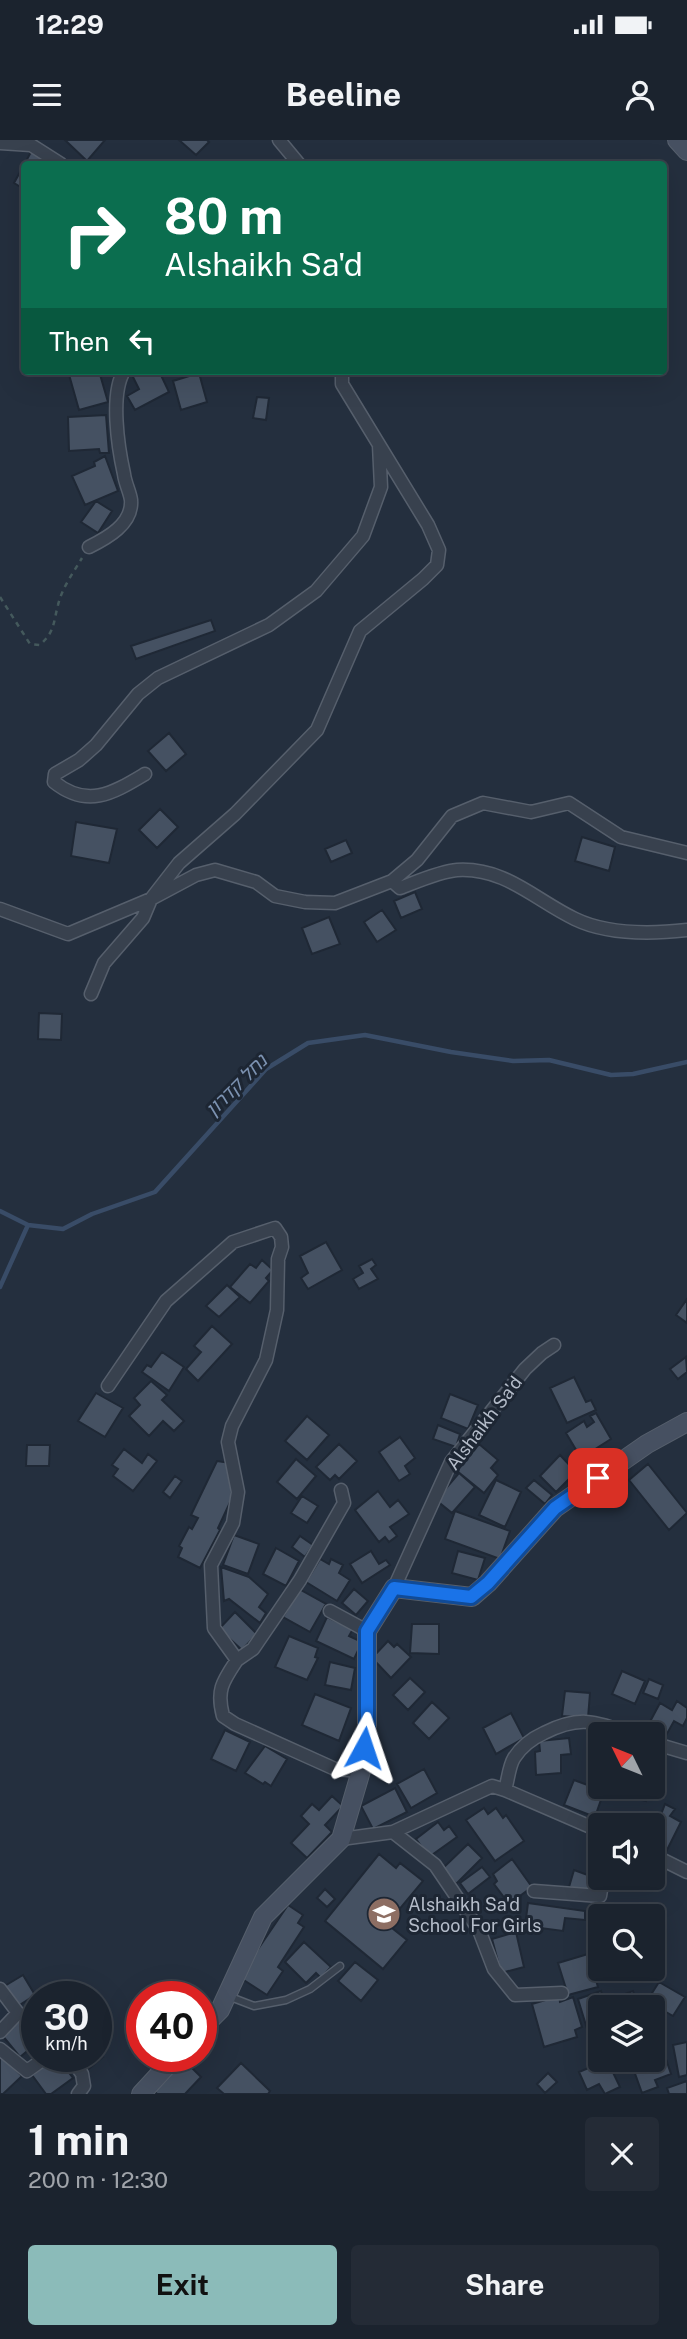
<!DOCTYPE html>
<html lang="en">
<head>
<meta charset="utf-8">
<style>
	:root { --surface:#1b232e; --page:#242b36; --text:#f1f3f6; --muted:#a0a4aa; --line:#39404a; --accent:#8bbbb9 }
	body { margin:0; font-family:"Public Sans","Noto Sans Hebrew",sans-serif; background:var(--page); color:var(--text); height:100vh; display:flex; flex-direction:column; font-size:26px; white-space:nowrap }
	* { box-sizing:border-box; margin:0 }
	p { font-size:23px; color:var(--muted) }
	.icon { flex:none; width:38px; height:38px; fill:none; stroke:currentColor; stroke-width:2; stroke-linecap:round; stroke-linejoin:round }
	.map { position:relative; height:1954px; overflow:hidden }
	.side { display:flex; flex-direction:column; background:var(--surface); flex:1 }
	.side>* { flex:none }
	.hud { position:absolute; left:21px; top:21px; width:646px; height:214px; border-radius:7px; box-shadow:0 7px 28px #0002,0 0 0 2px var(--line); background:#0b6e4f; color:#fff; overflow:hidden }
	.needle { width:46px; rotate:313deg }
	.tools { position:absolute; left:588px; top:1582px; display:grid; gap:14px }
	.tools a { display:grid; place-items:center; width:77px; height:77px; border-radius:7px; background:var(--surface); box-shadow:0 7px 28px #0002,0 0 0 2px var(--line); font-size:35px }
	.speed { position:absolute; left:21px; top:1841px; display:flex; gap:14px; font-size:35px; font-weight:700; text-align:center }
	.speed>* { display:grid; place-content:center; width:91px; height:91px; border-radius:50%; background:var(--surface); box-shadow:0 7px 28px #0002,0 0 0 2px var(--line); line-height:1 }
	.speed small { font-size:18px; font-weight:400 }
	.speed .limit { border:10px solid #d22; background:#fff; color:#111 }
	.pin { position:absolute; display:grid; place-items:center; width:60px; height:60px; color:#fff; margin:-30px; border-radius:14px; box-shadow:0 4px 10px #0006 }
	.me { position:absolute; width:77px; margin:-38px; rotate:5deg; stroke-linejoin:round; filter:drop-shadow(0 0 5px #0008) }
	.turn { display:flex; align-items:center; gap:24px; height:147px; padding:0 28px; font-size:32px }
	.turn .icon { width:91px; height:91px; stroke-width:2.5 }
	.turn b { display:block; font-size:49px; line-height:60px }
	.then { display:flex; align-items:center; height:66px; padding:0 28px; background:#0003; gap:14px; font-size:26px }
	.round { display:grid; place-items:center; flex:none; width:74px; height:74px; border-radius:7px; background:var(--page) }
	.head { display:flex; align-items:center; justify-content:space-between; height:119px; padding:0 28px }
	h1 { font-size:42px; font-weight:700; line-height:52px }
	.action { display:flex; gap:14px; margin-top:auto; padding:14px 28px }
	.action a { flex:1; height:80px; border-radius:7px; background:var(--accent); color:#111; font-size:28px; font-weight:700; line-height:80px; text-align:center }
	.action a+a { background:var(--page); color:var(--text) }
	.status { display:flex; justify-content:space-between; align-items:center; height:49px; padding:0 35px; background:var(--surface); direction:ltr }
	.status svg { height:19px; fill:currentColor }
	header { display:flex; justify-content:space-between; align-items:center; height:91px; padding:0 28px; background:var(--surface); font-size:32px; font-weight:700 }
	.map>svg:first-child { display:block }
</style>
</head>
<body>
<div class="status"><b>12:29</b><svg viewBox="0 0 49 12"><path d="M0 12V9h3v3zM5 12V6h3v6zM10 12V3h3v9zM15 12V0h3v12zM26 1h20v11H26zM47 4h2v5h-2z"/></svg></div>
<header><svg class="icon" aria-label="menu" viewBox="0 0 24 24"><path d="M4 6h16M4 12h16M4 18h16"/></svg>Beeline<svg class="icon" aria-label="person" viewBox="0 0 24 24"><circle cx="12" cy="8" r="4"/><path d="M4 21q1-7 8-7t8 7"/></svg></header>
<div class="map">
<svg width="687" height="1954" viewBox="0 0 687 1954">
	<rect width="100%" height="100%" fill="#242f3e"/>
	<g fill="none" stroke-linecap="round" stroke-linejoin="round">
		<path stroke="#394c67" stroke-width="4.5" d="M 0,1071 L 28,1085 L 63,1089 L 92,1074 L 155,1052 L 266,929 L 308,903 L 365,895 L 451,912 L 513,921 L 549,920 L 611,935 L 633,934 L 687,922
			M 0,1147 L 28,1085"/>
	</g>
	<path fill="#455162" stroke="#1f2835" stroke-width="2" d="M 65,0 L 105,0 L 87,21 Z
		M 179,0 L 207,0 L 209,2 L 196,15 Z
		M 31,12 L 55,24 L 24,24 L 24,49 L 14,43 Z
		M 68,231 L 99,231 L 108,262 L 79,270 Z
		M 130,231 L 159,231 L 169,252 L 135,270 L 127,256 L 139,249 Z
		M 199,233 L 207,262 L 181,270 L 173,241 Z
		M 257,257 L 269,258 L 266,280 L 253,278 Z
		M 106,275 L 109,313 L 100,313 L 99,309 L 69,311 L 68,277 Z
		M 105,316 L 118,351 L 85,365 L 72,336 L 95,326 L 94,322 Z
		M 96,361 L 112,371 L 98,393 L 81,382 Z
		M 211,480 L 215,491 L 136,519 L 131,506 Z
		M 169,593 L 186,614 L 166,631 L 148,611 Z
		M 160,669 L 178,687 L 157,708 L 139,690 Z
		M 76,682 L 117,689 L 109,723 L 71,716 Z
		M 582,697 L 615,707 L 609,731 L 575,721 Z
		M 346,700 L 352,713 L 331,722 L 325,709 Z
		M 415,752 L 422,769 L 401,778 L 394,761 Z
		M 382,770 L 396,790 L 377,802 L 364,782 Z
		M 329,777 L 340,804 L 312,814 L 302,788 Z
		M 39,873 L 62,874 L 61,900 L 38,899 Z
		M 326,1102 L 342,1130 L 308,1149 L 301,1138 L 308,1133 L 300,1116 Z
		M 372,1119 L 376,1125 L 371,1129 L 378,1139 L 359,1149 L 353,1139 L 363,1133 L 359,1126 Z
		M 262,1120 L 273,1130 L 266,1138 L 269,1141 L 250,1163 L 230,1147 L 250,1124 L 256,1128 Z
		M 227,1145 L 240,1157 L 219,1177 L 206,1166 Z
		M 687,1159 L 687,1183 L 676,1175 Z
		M 212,1186 L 232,1204 L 198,1241 L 186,1229 L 201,1212 L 194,1206 Z
		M 162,1212 L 184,1227 L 169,1251 L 142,1232 L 147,1225 L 151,1227 Z
		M 686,1217 L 687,1232 L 678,1239 L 670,1229 Z
		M 574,1237 L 586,1262 L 591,1260 L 596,1270 L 567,1283 L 550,1248 Z
		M 151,1241 L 167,1255 L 162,1260 L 184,1281 L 174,1291 L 163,1281 L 149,1296 L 129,1276 L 140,1265 L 134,1258 Z
		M 96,1253 L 123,1268 L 105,1297 L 78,1281 Z
		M 450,1254 L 478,1265 L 468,1289 L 441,1278 Z
		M 596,1273 L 611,1299 L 581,1318 L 566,1293 L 584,1281 L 587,1287 L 594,1282 L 590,1276 Z
		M 307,1276 L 329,1295 L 307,1320 L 285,1301 Z
		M 438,1285 L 460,1294 L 456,1307 L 433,1299 Z
		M 400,1297 L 415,1318 L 405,1326 L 410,1334 L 399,1341 L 379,1312 Z
		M 339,1304 L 357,1321 L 339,1339 L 335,1335 L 330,1340 L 316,1327 Z
		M 479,1304 L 498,1320 L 491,1328 L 498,1335 L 484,1353 L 457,1331 Z
		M 27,1305 L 50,1305 L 49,1326 L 26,1326 Z
		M 124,1309 L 142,1323 L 148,1314 L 157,1321 L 133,1351 L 113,1336 L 118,1329 L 112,1325 Z
		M 560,1315 L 576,1332 L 556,1352 L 540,1336 Z
		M 296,1319 L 316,1336 L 297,1359 L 277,1342 Z
		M 217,1321 L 230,1323 L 232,1358 L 218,1388 L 220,1390 L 200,1428 L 178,1417 L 182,1408 L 179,1406 L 189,1387 L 192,1389 L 198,1378 L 191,1375 Z
		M 648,1324 L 687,1373 L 669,1390 L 629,1340 Z
		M 459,1333 L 475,1347 L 452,1373 L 436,1360 Z
		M 175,1336 L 182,1341 L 170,1358 L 163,1352 Z
		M 496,1340 L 521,1352 L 505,1387 L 479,1375 Z
		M 534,1340 L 552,1355 L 545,1364 L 526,1348 Z
		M 378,1351 L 390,1367 L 398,1360 L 409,1374 L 390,1387 L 397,1396 L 389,1402 L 385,1397 L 379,1402 L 355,1370 Z
		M 302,1356 L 318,1366 L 307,1383 L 291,1373 Z
		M 455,1371 L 510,1391 L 500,1419 L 445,1399 Z
		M 234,1395 L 259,1404 L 248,1434 L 223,1425 Z
		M 300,1396 L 313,1405 L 305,1417 L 292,1407 Z
		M 276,1408 L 299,1421 L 286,1446 L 263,1434 Z
		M 371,1411 L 379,1424 L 386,1420 L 390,1425 L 362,1443 L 350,1424 Z
		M 458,1411 L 485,1418 L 478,1440 L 452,1433 Z
		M 320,1419 L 329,1424 L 331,1419 L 343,1425 L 339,1433 L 350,1440 L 337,1461 L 306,1442 Z
		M 221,1427 L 249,1437 L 268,1454 L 259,1467 L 266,1473 L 260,1483 L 229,1459 L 224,1461 Z
		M 299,1449 L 326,1464 L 310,1492 L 283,1477 Z
		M 354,1449 L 368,1461 L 356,1475 L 342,1463 Z
		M 235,1472 L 257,1494 L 242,1510 L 219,1489 Z
		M 327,1477 L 353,1489 L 349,1496 L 362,1502 L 354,1519 L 316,1501 Z
		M 412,1484 L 439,1484 L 439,1514 L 410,1513 Z
		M 289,1496 L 318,1508 L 315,1517 L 318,1518 L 307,1540 L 275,1527 Z
		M 388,1501 L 394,1507 L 397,1504 L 411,1517 L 391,1538 L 372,1518 Z
		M 330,1522 L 355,1528 L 351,1550 L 325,1545 Z
		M 622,1531 L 645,1541 L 635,1564 L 612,1554 Z
		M 410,1538 L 425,1552 L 408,1570 L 393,1555 Z
		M 649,1539 L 663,1545 L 658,1559 L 643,1553 Z
		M 565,1551 L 590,1553 L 588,1578 L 562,1576 Z
		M 315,1554 L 351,1568 L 339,1601 L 302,1585 Z
		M 677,1561 L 687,1568 L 687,1578 L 683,1586 L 674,1581 L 663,1601 L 645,1591 L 660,1563 L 672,1570 Z
		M 432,1562 L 449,1578 L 429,1599 L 413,1583 Z
		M 511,1573 L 524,1598 L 496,1614 L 483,1588 Z
		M 225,1590 L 250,1602 L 236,1631 L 211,1619 Z
		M 569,1598 L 571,1614 L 561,1615 L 561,1633 L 536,1635 L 535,1612 L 540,1611 L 539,1601 Z
		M 265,1606 L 287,1619 L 271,1646 L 265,1642 L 263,1644 L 245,1633 Z
		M 424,1629 L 437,1653 L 411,1668 L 397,1644 Z
		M 574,1640 L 604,1651 L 595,1677 L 564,1665 Z
		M 618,1647 L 650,1647 L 646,1661 L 617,1654 Z
		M 395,1648 L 407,1672 L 373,1689 L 361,1666 Z
		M 332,1656 L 343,1666 L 325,1685 L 332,1692 L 307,1718 L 291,1703 L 309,1684 L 301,1676 L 312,1664 L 319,1670 Z
		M 665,1664 L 675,1669 L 670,1676 L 681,1682 L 664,1716 L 653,1711 L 652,1685 L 653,1682 L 657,1685 Z
		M 484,1668 L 488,1674 L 496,1668 L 503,1678 L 506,1675 L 524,1701 L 495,1721 L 466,1680 Z
		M 438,1682 L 444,1690 L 449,1686 L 457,1697 L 429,1717 L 416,1699 Z
		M 468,1704 L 482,1718 L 456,1744 L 442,1729 Z
		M 379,1714 L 396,1728 L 400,1723 L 423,1741 L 387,1784 L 407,1800 L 383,1829 L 325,1781 Z
		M 512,1719 L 532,1747 L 509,1764 L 494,1744 L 497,1741 L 493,1734 Z
		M 482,1727 L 490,1737 L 468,1754 L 460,1743 Z
		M 574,1730 L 596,1738 L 591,1754 L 569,1747 Z
		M 325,1749 L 335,1759 L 327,1767 L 317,1758 Z
		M 528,1763 L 585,1771 L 585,1780 L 565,1778 L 563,1791 L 525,1786 Z
		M 288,1765 L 303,1775 L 298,1783 L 304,1787 L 278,1827 L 283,1831 L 267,1855 L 239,1837 Z
		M 516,1792 L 524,1827 L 501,1833 L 492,1799 Z
		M 304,1802 L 331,1827 L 321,1838 L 316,1833 L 306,1843 L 285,1822 Z
		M 588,1814 L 598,1847 L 568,1855 L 558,1823 Z
		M 355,1822 L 378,1840 L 361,1861 L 338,1841 Z
		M 23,1835 L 35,1855 L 15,1868 L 3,1847 Z
		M 659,1842 L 685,1857 L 673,1876 L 647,1861 Z
		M 601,1851 L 606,1867 L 600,1867 L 600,1888 L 588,1892 L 578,1859 Z
		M 633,1851 L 639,1867 L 615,1867 L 626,1863 L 622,1855 Z
		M 559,1856 L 560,1862 L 573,1857 L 582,1887 L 575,1890 L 577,1897 L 544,1907 L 532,1864 Z
		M 25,1875 L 37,1889 L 37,1903 L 20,1917 L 2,1895 Z
		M 687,1902 L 687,1935 L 679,1937 L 673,1905 Z
		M 96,1909 L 103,1917 L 86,1931 L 74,1916 L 96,1916 Z
		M 663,1910 L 671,1934 L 655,1940 L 658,1947 L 642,1953 L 633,1928 L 647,1922 L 647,1920 L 653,1920 L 653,1914 Z
		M 0,1914 L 22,1936 L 3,1954 L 0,1954 Z
		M 56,1916 L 73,1938 L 51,1954 L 46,1954 L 32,1935 Z
		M 182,1918 L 201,1937 L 185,1954 L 157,1954 L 152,1949 Z
		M 607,1920 L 620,1947 L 605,1954 L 599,1944 L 587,1950 L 579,1932 Z
		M 241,1923 L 270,1951 L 268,1954 L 224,1954 L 217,1948 Z
		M 548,1933 L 557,1942 L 545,1953 L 537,1944 Z
		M 687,1941 L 687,1954 L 669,1954 L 667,1948 Z"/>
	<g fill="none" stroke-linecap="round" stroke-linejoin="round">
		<defs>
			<path id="lane" d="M 228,1856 L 254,1866 L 286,1860 L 310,1849 L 340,1826"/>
			<path id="street" d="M 279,0 L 299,24
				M 0,3 L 31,5 L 61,24
				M 89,407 C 107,398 133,384 131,360 C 130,352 125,343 124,334 C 118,307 110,254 124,231
				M 145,634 C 113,653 88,669 54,642 L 55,634 L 79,620 L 96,605 L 138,554 L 158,538 L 269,485 L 316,451 L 363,396 L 381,347 L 379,305
				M 392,741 L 400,748 C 416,742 441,731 457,730 C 505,727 535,760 575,779 C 608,795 651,794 687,790
				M 0,769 L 68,794 L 151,759 L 179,723 L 235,674 L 317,590 L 360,491 L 423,439 L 437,425 L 439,410 L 428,385 L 342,244 L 342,231
				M 91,854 L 104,823 L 143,778 L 151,759 L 196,735 L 215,730 L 256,742 L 275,756 L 305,762 L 335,763 L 392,741 L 417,720 L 452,676 L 483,663 L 531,672 L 569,663 L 621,697 L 687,713
				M 108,1246 L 166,1161 L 233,1102 L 275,1088 L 281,1097 L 282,1107 L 278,1119 L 277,1170 L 266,1220 L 232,1286 L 228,1302 L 238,1352 L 233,1383 L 211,1425 L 214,1488 L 237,1520 C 223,1541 216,1550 223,1576 L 235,1584 L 335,1629 L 361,1631
				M 394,1448 L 451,1322 L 525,1229 L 542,1213 L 554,1205
				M 330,1471 L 367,1491
				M 237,1520 L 253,1509 L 300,1440 L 344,1363 L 341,1350
				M 653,1603 L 687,1613
				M 505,1650 C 508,1640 509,1626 514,1618 C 521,1607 533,1598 544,1593 C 578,1576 593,1580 628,1594
				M 393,1692 L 435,1725 L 479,1790 L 494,1829 L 515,1855 L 562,1853
				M 341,1699 L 393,1692 L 492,1646 L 505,1650 L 600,1691
				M 653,1715 L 687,1732
				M 534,1751 L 600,1756 L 603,1738
				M 0,1849 L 18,1873 L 0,1892
				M 0,1909 L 27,1931 L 48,1916
				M 70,1916 L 82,1934 L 84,1946 L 78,1954"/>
			<path id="secondary" d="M 677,0 L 687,11
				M 201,1889 L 220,1870 L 263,1777 L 341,1699 L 361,1631 L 367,1585 L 367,1491 L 394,1448 L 472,1457 L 488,1443 L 555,1368 L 647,1304 L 687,1282
				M 141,1954 L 176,1916"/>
		</defs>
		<use href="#lane" stroke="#565f6c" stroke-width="9"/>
		<use href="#street" stroke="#565f6c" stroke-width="15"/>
		<use href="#secondary" stroke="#565f6c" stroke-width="20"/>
		<path stroke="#44595c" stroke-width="2.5" stroke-dasharray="5 5" stroke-linecap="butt" d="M 0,457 L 30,504 L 40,505 C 55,491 53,484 58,465 C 62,448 73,433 82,418"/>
		<use href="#lane" stroke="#38414e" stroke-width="6"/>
		<use href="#street" stroke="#38414e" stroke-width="12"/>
		<use href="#secondary" stroke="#465061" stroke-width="18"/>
	</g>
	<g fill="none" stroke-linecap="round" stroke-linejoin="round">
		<defs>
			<path id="route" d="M 364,1608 L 367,1585 L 367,1491 L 394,1448 L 471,1457 L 488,1443 L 555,1368 L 598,1338"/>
		</defs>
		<use href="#route" stroke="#114b97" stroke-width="18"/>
		<use href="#route" stroke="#1a73e8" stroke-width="12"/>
	</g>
	<defs>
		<symbol id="school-disc" viewBox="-11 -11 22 22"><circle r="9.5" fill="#8d6e63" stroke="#1d2633"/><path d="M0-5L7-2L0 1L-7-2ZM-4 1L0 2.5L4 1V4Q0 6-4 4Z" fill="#fff"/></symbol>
	</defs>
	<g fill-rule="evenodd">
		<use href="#school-disc" x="365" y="1755" width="38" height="38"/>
	</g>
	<g text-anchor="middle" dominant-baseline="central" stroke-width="6" stroke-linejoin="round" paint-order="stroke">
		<g font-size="18" fill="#b4bcc9" stroke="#1d2633">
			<text transform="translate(484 1283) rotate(-53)">Alshaikh Sa'd</text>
		</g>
		<g font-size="18" fill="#b4bcc9" stroke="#1d2633" text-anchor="start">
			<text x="408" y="1764">Alshaikh Sa'd<tspan x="408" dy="21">School For Girls</tspan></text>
		</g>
		<g font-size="19" font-style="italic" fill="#7c92b1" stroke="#1d2633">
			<text transform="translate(236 945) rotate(-45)">נחל קדרון</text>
		</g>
	</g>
</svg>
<div class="tools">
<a><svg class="needle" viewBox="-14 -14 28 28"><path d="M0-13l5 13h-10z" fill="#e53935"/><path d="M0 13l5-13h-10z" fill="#a0a4aa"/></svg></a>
<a><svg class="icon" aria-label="sound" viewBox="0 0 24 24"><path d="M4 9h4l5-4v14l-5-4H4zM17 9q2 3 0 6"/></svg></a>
<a><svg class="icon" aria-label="search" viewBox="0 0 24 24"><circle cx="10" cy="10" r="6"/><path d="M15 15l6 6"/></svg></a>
<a><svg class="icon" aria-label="layers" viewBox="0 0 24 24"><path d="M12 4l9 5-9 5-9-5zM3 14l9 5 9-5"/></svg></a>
</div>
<div class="speed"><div>30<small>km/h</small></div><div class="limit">40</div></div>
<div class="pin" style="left:598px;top:1338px;background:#d93025"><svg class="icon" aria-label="arrive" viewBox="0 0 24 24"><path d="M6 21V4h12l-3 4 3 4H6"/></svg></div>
<svg class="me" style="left:364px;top:1608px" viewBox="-20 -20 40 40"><path d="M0-17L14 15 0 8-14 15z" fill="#1a73e8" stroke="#fff" stroke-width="4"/></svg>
<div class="hud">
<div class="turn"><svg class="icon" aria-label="right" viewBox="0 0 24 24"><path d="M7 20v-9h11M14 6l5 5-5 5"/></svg><div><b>80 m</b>Alshaikh Sa'd</div></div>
<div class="then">Then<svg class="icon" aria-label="left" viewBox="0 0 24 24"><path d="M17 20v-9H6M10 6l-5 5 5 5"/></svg></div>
</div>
</div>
<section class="side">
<div class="head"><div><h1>1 min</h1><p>200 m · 12:30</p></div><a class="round"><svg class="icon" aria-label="close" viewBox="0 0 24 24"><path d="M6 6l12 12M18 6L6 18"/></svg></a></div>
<div class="action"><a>Exit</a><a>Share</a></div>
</section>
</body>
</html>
